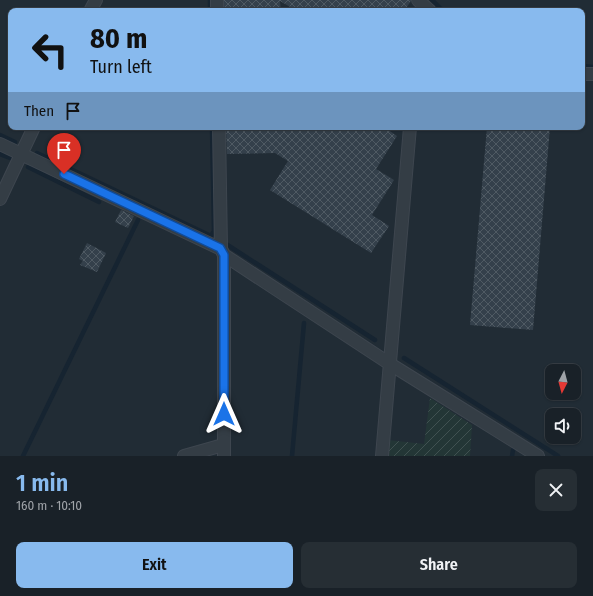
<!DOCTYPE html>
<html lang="en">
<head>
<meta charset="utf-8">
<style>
	:root { --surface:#192128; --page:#262e34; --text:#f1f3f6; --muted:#9fa3a8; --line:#373e45; --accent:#88baee }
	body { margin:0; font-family:"Fira Sans Condensed",sans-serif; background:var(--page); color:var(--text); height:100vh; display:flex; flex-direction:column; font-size:15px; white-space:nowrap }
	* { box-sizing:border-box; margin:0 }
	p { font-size:13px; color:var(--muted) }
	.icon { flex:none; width:22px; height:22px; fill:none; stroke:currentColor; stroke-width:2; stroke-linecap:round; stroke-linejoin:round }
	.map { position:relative; height:456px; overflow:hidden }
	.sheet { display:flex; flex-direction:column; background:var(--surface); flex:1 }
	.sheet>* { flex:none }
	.top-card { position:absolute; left:8px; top:8px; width:577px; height:122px; border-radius:8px; box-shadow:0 1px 3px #0004,0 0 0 1px var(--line); background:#88baee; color:#111; overflow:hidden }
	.needle { width:26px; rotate:186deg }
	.tools { position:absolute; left:545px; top:364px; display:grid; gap:8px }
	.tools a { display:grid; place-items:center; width:36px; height:36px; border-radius:8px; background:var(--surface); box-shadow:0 1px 3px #0004,0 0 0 1px var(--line); font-size:20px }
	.pin { position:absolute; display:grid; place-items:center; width:34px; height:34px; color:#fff; margin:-41px -17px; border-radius:50% 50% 50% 0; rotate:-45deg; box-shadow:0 0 4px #0007 }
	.pin .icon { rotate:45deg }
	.me { position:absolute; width:44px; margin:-22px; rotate:0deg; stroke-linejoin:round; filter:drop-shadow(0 0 3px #0008) }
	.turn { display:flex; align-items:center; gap:14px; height:84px; padding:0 16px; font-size:18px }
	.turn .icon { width:52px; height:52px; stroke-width:2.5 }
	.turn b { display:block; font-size:28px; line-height:34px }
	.then { display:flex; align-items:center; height:38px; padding:0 16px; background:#0003; gap:8px; font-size:15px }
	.round { display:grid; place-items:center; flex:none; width:42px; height:42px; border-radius:8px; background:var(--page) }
	.overview { display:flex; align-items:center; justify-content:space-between; height:68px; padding:0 16px }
	h1 { font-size:24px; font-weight:600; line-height:30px; color:var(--accent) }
	.action { display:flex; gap:8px; margin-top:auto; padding:8px 16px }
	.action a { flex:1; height:46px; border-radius:8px; background:var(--accent); color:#111; font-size:16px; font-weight:600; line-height:46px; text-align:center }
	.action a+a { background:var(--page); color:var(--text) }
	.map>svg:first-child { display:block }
</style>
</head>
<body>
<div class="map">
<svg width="593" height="456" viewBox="0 0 593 456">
	<defs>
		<pattern id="garden-furrows" width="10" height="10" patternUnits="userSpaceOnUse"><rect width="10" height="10" fill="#233636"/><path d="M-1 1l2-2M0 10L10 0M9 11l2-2" fill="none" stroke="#405151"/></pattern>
		<pattern id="building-cross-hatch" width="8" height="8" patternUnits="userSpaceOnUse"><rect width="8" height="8" fill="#34404b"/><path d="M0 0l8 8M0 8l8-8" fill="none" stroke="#4f5a63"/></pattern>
	</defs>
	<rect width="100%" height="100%" fill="#212c35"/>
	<path fill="url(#garden-furrows)" d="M 430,398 L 472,425 L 470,456 L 386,456 L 388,440 L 424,444 Z"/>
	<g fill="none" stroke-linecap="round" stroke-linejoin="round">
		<path stroke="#162431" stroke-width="4.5" d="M 210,0 L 210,11
			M 432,0 L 443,11
			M 582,66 L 593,67
			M 0,135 L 15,142
			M 37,153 L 211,236 L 214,231 L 212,127
			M 0,154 L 10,158
			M 28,167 L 99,202
			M 226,244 L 375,340
			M 404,358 L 558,456
			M 23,456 L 138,220
			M 292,456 L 304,323
			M 512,456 L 513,450"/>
	</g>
	<path fill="url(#building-cross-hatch)" d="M 224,0 L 411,0 L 411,1 L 404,11 L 297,11 L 280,1 L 281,11 L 224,11 Z
		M 226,127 L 384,127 L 397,136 L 376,169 L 394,180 L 372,215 L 389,226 L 371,253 L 270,190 L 288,161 L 275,153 L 227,154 Z
		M 487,127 L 550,127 L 533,330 L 470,325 Z
		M 121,210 L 134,216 L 128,228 L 115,222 Z
		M 87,243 L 106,253 L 97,272 L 80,265 L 83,261 L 79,259 Z"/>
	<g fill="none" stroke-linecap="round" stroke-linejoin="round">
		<defs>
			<path id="street" d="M 217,0 L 217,11
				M 418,0 L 430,11
				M 90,11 L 96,0
				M 582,74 L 593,74
				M 219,127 L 221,249 L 224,255 L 390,364 L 538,456
				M 0,144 L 221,249
				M 0,199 L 34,127
				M 184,456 L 223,445
				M 224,456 L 224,255
				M 382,456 L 410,127"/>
		</defs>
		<use href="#street" stroke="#3e464f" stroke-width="14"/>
		<use href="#street" stroke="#343d45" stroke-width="12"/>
	</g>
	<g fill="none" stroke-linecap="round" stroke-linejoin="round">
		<defs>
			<path id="route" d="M 64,174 L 220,248 L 224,255 L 224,414"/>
		</defs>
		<use href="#route" stroke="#114b97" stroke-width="10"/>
		<use href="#route" stroke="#1a73e8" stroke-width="7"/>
	</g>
</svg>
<div class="tools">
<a><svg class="needle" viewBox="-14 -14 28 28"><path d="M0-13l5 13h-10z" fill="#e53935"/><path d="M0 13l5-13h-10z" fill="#9fa3a8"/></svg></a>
<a><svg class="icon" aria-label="sound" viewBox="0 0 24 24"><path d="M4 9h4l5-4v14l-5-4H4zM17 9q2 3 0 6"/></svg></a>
</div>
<div class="pin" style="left:64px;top:174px;background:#d93025"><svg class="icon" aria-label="arrive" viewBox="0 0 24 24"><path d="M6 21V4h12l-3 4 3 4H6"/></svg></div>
<svg class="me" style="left:224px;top:414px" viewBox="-20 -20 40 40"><path d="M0-17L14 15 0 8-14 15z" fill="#1a73e8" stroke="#fff" stroke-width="4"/></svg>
<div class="top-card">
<div class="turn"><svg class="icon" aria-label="left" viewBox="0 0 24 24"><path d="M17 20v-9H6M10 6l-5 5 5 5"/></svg><div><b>80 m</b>Turn left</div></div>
<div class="then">Then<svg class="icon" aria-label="arrive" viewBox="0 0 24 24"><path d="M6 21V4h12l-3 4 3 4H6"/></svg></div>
</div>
</div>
<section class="sheet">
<div class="overview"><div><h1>1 min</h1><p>160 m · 10:10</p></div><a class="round"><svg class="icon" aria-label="close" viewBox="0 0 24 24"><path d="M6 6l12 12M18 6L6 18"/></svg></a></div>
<div class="action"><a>Exit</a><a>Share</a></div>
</section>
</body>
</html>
